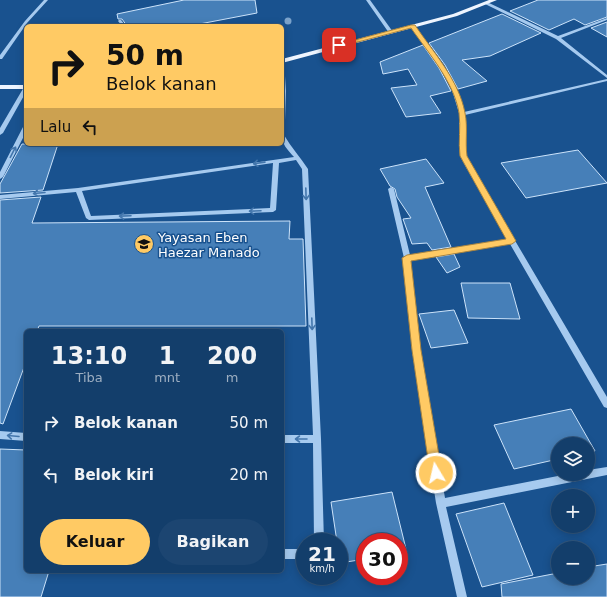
<!DOCTYPE html>
<html lang="id">
<head>
<meta charset="utf-8">
<style>
	:root { --surface:#133e6b; --page:#1c4571; --text:#f1f3f6; --muted:#9daec1; --line:#32577e; --accent:#ffca64 }
	body { margin:0; font-family:"DejaVu Sans",sans-serif; background:var(--page); color:var(--text); height:100vh; display:flex; flex-direction:column; font-size:15px; white-space:nowrap }
	* { box-sizing:border-box; margin:0 }
	p { font-size:13px; color:var(--muted) }
	.icon { flex:none; width:22px; height:22px; fill:none; stroke:currentColor; stroke-width:2; stroke-linecap:round; stroke-linejoin:round }
	.map { position:relative; flex:1; overflow:hidden }
	.drawer { position:absolute; left:24px; top:329px; width:260px; height:244px; display:flex; flex-direction:column; background:var(--surface); border-radius:6px; box-shadow:0 2px 10px #0003,0 0 0 1px var(--line) }
	.drawer>* { flex:none }
	.hud { position:absolute; left:24px; top:24px; width:260px; height:122px; border-radius:6px; box-shadow:0 2px 10px #0003,0 0 0 1px var(--line); background:#ffca64; color:#111; overflow:hidden }
	.controls { position:absolute; left:551px; top:437px; display:grid; gap:8px }
	.controls a { display:grid; place-items:center; width:44px; height:44px; border-radius:50%; background:var(--surface); box-shadow:0 2px 10px #0003,0 0 0 1px var(--line); font-size:20px }
	.speed { position:absolute; left:296px; top:533px; display:flex; gap:8px; font-size:20px; font-weight:700; text-align:center }
	.speed>* { display:grid; place-content:center; width:52px; height:52px; border-radius:50%; background:var(--surface); box-shadow:0 2px 10px #0003,0 0 0 1px var(--line); line-height:1 }
	.speed small { font-size:10px; font-weight:400 }
	.speed .limit { border:6px solid #d22; background:#fff; color:#111 }
	.pin { position:absolute; display:grid; place-items:center; width:34px; height:34px; color:#fff; margin:-17px; border-radius:8px; box-shadow:0 2px 6px #0006 }
	.me { position:absolute; width:44px; margin:-22px; rotate:351deg; stroke-linejoin:round; filter:drop-shadow(0 0 3px #0008) }
	.turn { display:flex; align-items:center; gap:14px; height:84px; padding:0 16px; font-size:18px }
	.turn .icon { width:52px; height:52px; stroke-width:2.5 }
	.turn b { display:block; font-size:28px; line-height:34px }
	.then { display:flex; align-items:center; height:38px; padding:0 16px; background:#0003; gap:8px; font-size:15px }
	.eta { display:flex; justify-content:space-evenly; align-items:center; height:68px; text-align:center }
	.eta b { font-size:24px; font-weight:700; line-height:28px }
	.primary-button { display:flex; gap:8px; margin-top:auto; padding:8px 16px }
	.primary-button a { flex:1; height:46px; border-radius:24px; background:var(--accent); color:#111; font-size:16px; font-weight:700; line-height:46px; text-align:center }
	.primary-button a+a { background:var(--page); color:var(--text) }
	ul { padding:0; list-style:none }
	li { display:flex; align-items:center; gap:12px; height:52px; padding:0 16px }
	li div { flex:1 }
	li b { display:block; font-size:15px }
	li em { font-style:normal }
	.map>svg:first-child { display:block }
</style>
</head>
<body>
<div class="map">
<svg width="607" height="597" viewBox="0 0 607 597">
	<rect width="100%" height="100%" fill="#19528f"/>
	<path fill="#467fb8" stroke="#cce3fa" d="M 184,0 L 255,0 L 257,13 L 189,26 L 127,26 L 122,19 L 118,19 L 117,14 Z
		M 538,0 L 607,0 L 607,17 L 585,25 L 574,19 L 549,30 L 510,11 Z
		M 502,14 L 541,33 L 490,56 L 462,60 L 487,81 L 458,89 L 445,65 L 429,43 Z
		M 607,22 L 607,37 L 591,28 Z
		M 423,45 L 439,68 L 451,91 L 430,96 L 441,113 L 406,117 L 391,88 L 417,85 L 408,69 L 383,74 L 380,62 Z
		M 22,144 L 58,144 L 43,190 L 0,193 L 0,184 Z
		M 578,150 L 607,183 L 526,198 L 501,163 Z
		M 426,159 L 444,183 L 425,187 L 451,247 L 432,250 L 427,243 L 412,244 L 403,219 L 411,218 L 397,197 L 395,189 L 390,186 L 380,169 Z
		M 41,197 L 32,223 L 290,221 L 289,239 L 303,239 L 306,326 L 39,326 L 37,331 L 26,331 L 26,362 L 3,424 L 0,423 L 0,200 Z
		M 454,254 L 460,267 L 447,273 L 436,257 Z
		M 461,283 L 510,283 L 520,319 L 468,318 Z
		M 454,310 L 468,343 L 431,348 L 419,314 Z
		M 571,409 L 595,451 L 588,453 L 588,444 L 558,444 L 558,459 L 514,469 L 494,425 Z
		M 0,449 L 26,450 L 26,571 L 49,571 L 41,597 L 0,597 Z
		M 392,492 L 407,553 L 399,554 L 399,542 L 365,542 L 365,559 L 340,563 L 339,542 L 337,542 L 331,502 Z
		M 504,503 L 533,575 L 482,587 L 456,514 Z
		M 607,564 L 607,597 L 502,597 L 501,584 L 558,573 L 558,578 L 588,578 L 588,567 Z"/>
	<g fill="none" stroke-linecap="round" stroke-linejoin="round">
		<path fill="#a6caef" fill-rule="evenodd" d="M 44,0 L 48,0 L 27,23 L 2,59 L 0,59 L 0,55 L 25,21 Z
			M 366,0 L 370,0 L 393,32 L 393,33 L 389,33 Z
			M 485,2 L 487,2 L 558,36 L 607,18 L 607,20 L 561,38 L 607,75 L 607,78 L 556,39 L 485,4 Z
			M 119,20 L 121,20 L 126,26 L 122,26 L 118,21 Z
			M 412,25 L 414,25 C 434,53 456,78 464,112 L 607,79 L 607,81 L 465,115 C 467,132 462,148 470,164 L 607,397 L 607,408 L 604,407 L 510,244 L 410,260 L 420,350 L 445,498 L 568,474 L 588,474 L 588,470 L 607,467 L 607,475 L 446,507 L 467,597 L 457,597 L 436,503 L 412,350 L 404,258 L 388,189 L 391,187 L 394,189 L 410,255 L 507,239 L 462,160 L 459,145 L 459,113 L 452,90 L 440,67 L 411,26 Z
			M 282,60 L 284,61 L 286,91 L 285,120 L 282,122 Z
			M 24,87 L 26,87 L 26,92 L 3,133 L 0,135 L 0,128 Z
			M 26,125 L 26,132 L 3,177 L 0,179 L 0,172 L 23,127 Z
			M 282,134 L 284,135 C 291,147 300,157 308,169 L 321,439 L 324,542 L 314,542 L 313,443 L 282,443 L 282,435 L 313,435 L 302,169 L 296,160 L 279,163 L 276,210 L 273,212 L 89,220 L 86,218 L 76,192 L 0,199 L 0,195 L 78,188 L 294,157 C 287,149 282,145 282,134 ZM 273,163 L 270,208 L 91,216 L 82,191 Z
			M 0,431 L 26,433 L 26,441 L 0,439 Z
			M 282,549 L 305,549 L 305,559 L 282,559 Z"/>
		<path fill="#eef5ff" fill-rule="evenodd" d="M 489,0 L 497,0 L 457,16 L 282,63 L 282,59 L 453,14 Z
			M 0,85 L 26,85 L 26,89 L 0,89 Z"/>
	</g>
	<circle fill="#7ba2ca" cx="288" cy="21" r="3.5"/>
	<defs><path id="oneway-shaft" d="M-6 0H5M1.5-3L5.5 0L1.5 3" fill="none" stroke-width="1.6" stroke-linecap="round" stroke-linejoin="round"/></defs>
	<g stroke="#4376ac">
		<use href="#oneway-shaft" transform="translate(13 152) rotate(-63)"/>
		<use href="#oneway-shaft" transform="translate(259 163) rotate(172)"/>
		<use href="#oneway-shaft" transform="translate(39 193) rotate(175)"/>
		<use href="#oneway-shaft" transform="translate(306 194) rotate(88)"/>
		<use href="#oneway-shaft" transform="translate(255 211) rotate(178)"/>
		<use href="#oneway-shaft" transform="translate(125 216) rotate(178)"/>
		<use href="#oneway-shaft" transform="translate(312 324) rotate(88)"/>
		<use href="#oneway-shaft" transform="translate(13 436) rotate(-175)"/>
		<use href="#oneway-shaft" transform="translate(301 439) rotate(-180)"/>
	</g>
	<path fill="#ffca64" stroke="#a68341" d="M 411,25 L 415,25 C 433,52 459,80 465,113 C 468,127 465,142 467,156 L 516,241 L 512,244 L 411,261 L 421,350 L 442,473 L 440,477 L 436,478 L 432,477 L 430,473 L 412,350 L 402,258 L 407,255 L 506,239 L 460,156 C 458,142 461,127 459,113 C 454,82 429,54 411,28 L 339,47 L 336,45 Z"/>
	<defs>
		<symbol id="school-disc" viewBox="-11 -11 22 22"><circle r="9.5" fill="#ffca64" stroke="#19528f"/><path d="M0-5L7-2L0 1L-7-2ZM-4 1L0 2.5L4 1V4Q0 6-4 4Z" fill="#111"/></symbol>
	</defs>
	<g fill-rule="evenodd">
		<use href="#school-disc" x="133" y="233" width="22" height="22"/>
	</g>
	<g text-anchor="middle" dominant-baseline="central" stroke-width="3" stroke-linejoin="round" paint-order="stroke">
		<g font-size="13" fill="#fff" stroke="#19528f" text-anchor="start">
			<text x="158" y="237">Yayasan Eben<tspan x="158" dy="15">Haezar Manado</tspan></text>
		</g>
	</g>
</svg>
<div class="controls">
<a><svg class="icon" aria-label="layers" viewBox="0 0 24 24"><path d="M12 4l9 5-9 5-9-5zM3 14l9 5 9-5"/></svg></a>
<a>+</a>
<a>−</a>
</div>
<div class="speed"><div>21<small>km/h</small></div><div class="limit">30</div></div>
<div class="pin" style="left:339px;top:45px;background:#d93025"><svg class="icon" aria-label="arrive" viewBox="0 0 24 24"><path d="M6 21V4h12l-3 4 3 4H6"/></svg></div>
<svg class="me" style="left:436px;top:473px" viewBox="-20 -20 40 40"><circle r="17" fill="#ffca64" stroke="#fff" stroke-width="3"/><path d="M0-11L8 9 0 5-8 9z" fill="#fff"/></svg>
<div class="hud">
<div class="turn"><svg class="icon" aria-label="right" viewBox="0 0 24 24"><path d="M7 20v-9h11M14 6l5 5-5 5"/></svg><div><b>50 m</b>Belok kanan</div></div>
<div class="then">Lalu<svg class="icon" aria-label="left" viewBox="0 0 24 24"><path d="M17 20v-9H6M10 6l-5 5 5 5"/></svg></div>
</div>
<section class="drawer">
<div class="eta">
<div><b>13:10</b><p>Tiba</p></div>
<div><b>1</b><p>mnt</p></div>
<div><b>200</b><p>m</p></div>
</div>
<ul>
<li><svg class="icon" aria-label="right" viewBox="0 0 24 24"><path d="M7 20v-9h11M14 6l5 5-5 5"/></svg><div><b>Belok kanan</b></div><em>50 m</em></li>
<li><svg class="icon" aria-label="left" viewBox="0 0 24 24"><path d="M17 20v-9H6M10 6l-5 5 5 5"/></svg><div><b>Belok kiri</b></div><em>20 m</em></li>
</ul>
<div class="primary-button"><a>Keluar</a><a>Bagikan</a></div>
</section>
</div>
</body>
</html>
